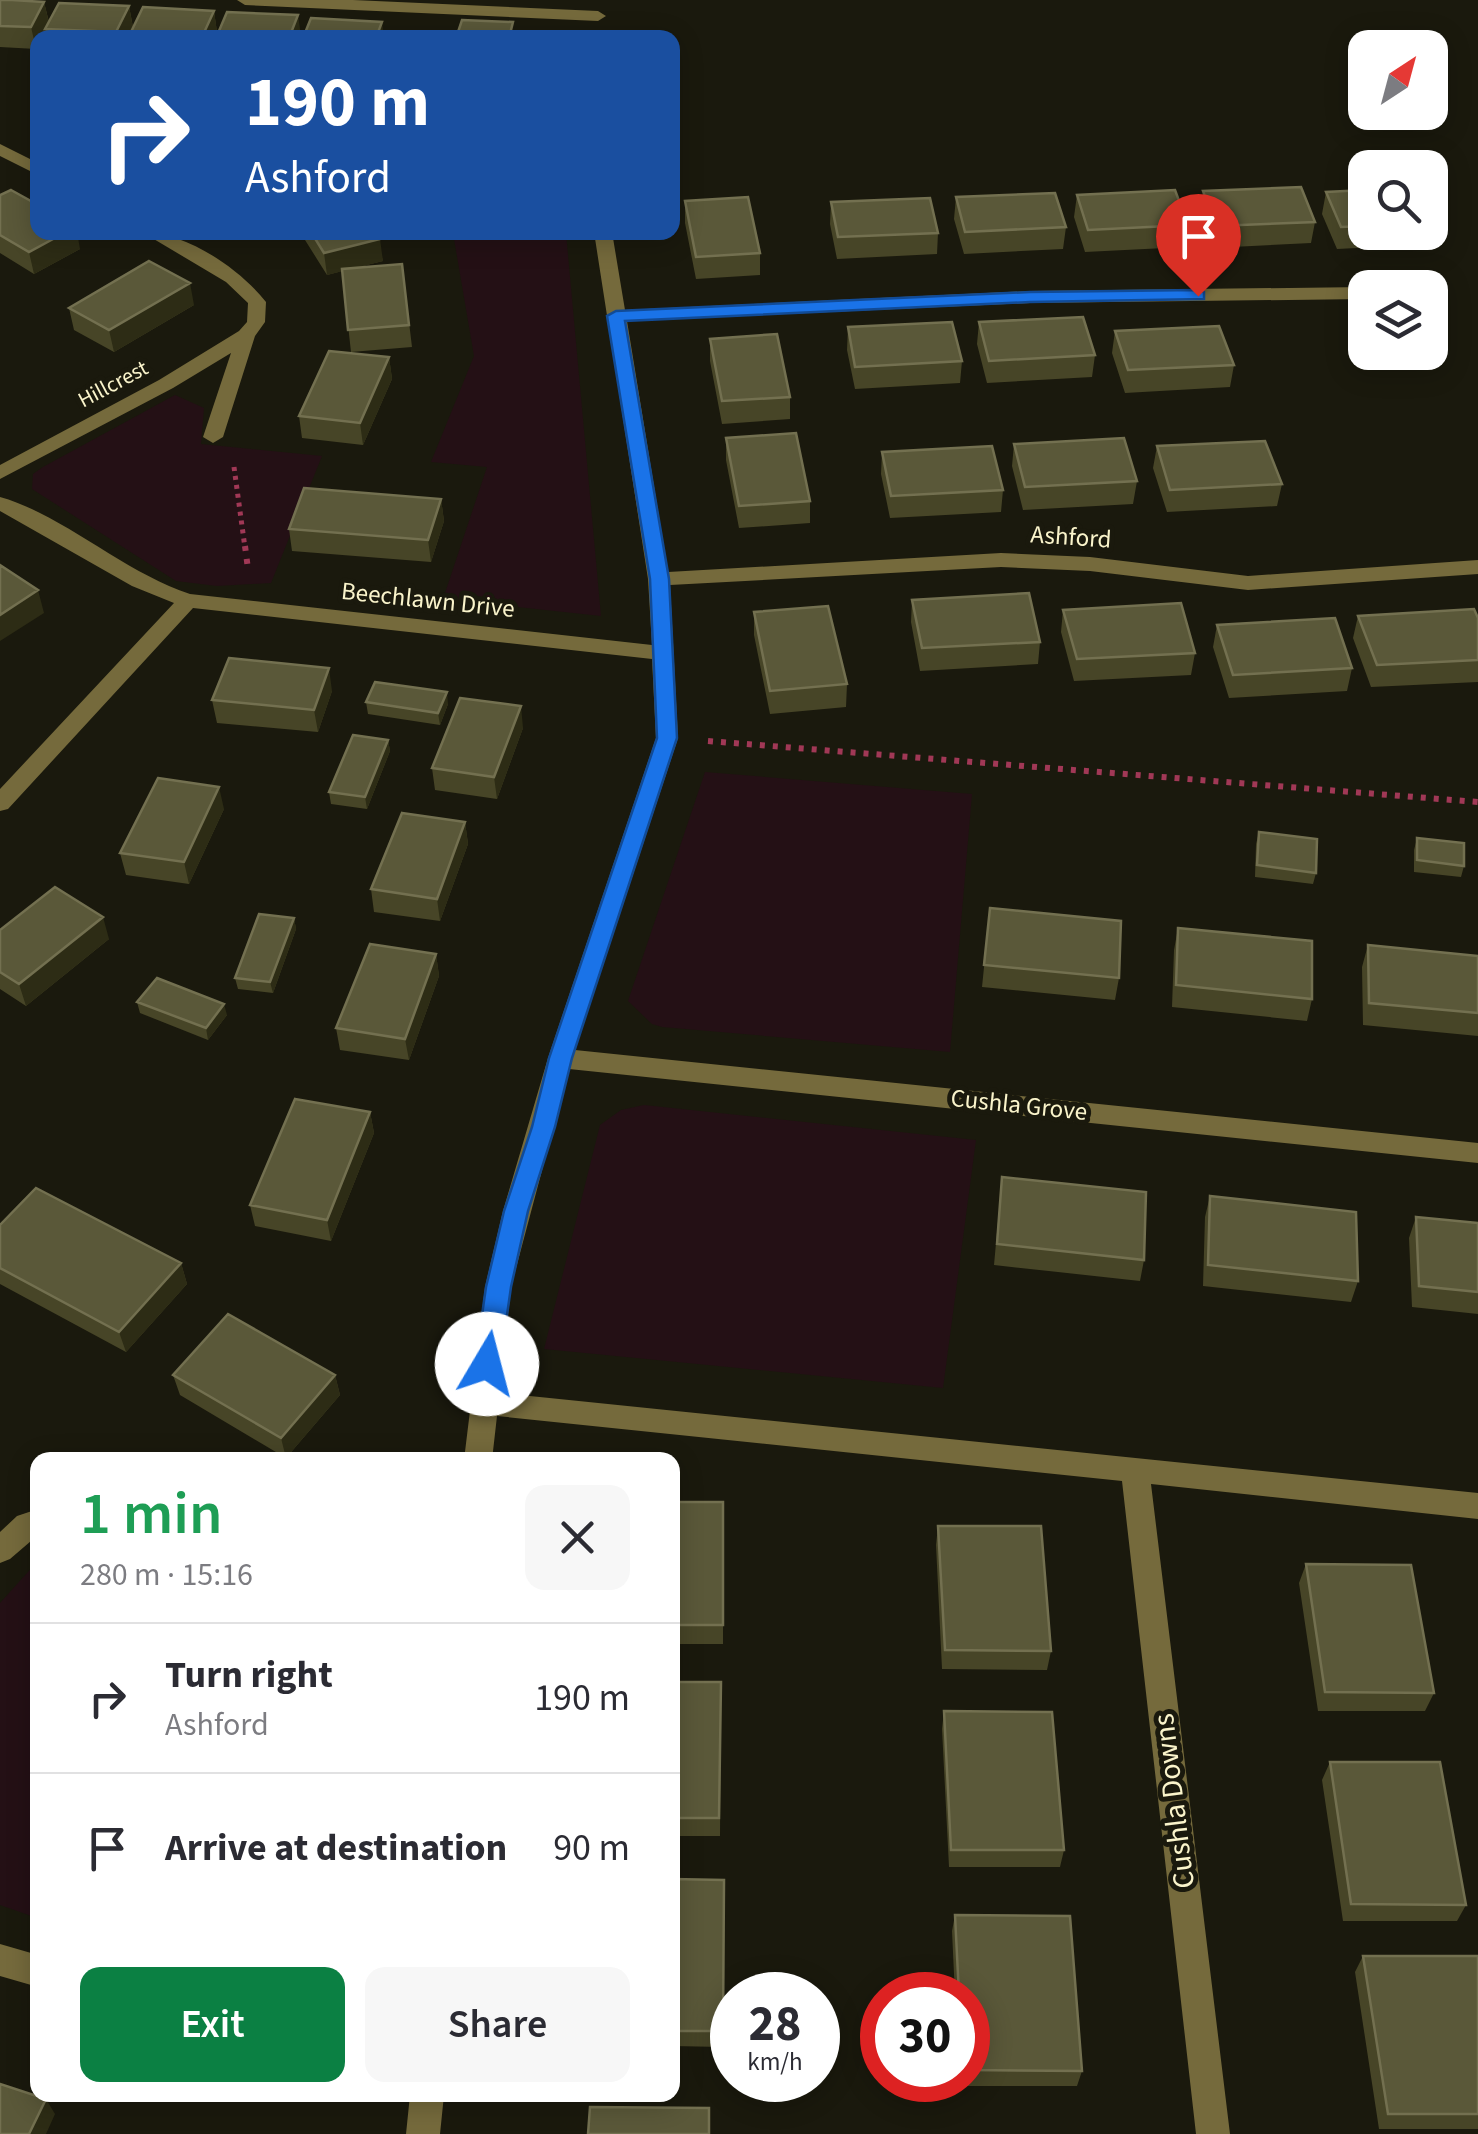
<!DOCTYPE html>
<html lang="en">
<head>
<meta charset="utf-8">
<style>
	:root { --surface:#fff; --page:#f7f7f7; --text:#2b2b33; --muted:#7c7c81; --line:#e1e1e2; --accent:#0b8043 }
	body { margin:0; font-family:"Source Sans 3",sans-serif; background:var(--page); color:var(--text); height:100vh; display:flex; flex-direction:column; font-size:38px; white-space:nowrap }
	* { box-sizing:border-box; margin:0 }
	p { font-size:32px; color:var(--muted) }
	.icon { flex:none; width:55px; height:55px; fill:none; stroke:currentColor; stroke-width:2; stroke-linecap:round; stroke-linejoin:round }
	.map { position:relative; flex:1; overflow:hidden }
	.panel { position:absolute; left:30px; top:1452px; width:650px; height:650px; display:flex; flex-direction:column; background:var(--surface); border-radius:20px; box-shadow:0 5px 25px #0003 }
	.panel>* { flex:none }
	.banner { position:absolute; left:30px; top:30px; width:650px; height:210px; border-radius:20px; box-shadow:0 5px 25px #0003; background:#1a4fa0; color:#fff; overflow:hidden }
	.needle { width:65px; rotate:36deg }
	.buttons { position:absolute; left:1348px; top:30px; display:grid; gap:20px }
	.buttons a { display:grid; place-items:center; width:100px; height:100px; border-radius:20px; background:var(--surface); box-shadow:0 5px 25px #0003; font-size:50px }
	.speed { position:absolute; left:710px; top:1972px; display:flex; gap:20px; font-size:50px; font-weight:700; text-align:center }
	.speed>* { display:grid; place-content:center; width:130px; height:130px; border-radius:50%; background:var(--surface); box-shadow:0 5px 25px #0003; line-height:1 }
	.speed small { font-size:25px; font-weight:400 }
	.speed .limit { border:15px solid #d22; background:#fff; color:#111 }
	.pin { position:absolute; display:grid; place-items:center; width:85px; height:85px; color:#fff; margin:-102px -42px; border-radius:50% 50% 50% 0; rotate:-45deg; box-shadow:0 0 10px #0007 }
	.pin .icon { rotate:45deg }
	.me { position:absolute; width:110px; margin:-55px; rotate:8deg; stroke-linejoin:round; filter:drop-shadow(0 0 8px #0008) }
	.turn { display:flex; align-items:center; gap:35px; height:210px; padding:0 50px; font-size:45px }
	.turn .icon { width:130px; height:130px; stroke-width:2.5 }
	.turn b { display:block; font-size:70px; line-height:85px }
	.round { display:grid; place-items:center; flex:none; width:105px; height:105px; border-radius:20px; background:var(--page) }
	.headline { display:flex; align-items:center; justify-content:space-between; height:170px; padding:0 50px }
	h1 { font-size:60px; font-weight:600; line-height:75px; color:#1e9e55 }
	.primary-button { display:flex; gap:20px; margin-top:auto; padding:20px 50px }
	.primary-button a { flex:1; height:115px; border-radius:20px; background:var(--accent); color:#fff; font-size:40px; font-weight:600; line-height:115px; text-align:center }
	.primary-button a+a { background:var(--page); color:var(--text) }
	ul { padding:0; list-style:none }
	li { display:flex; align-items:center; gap:30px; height:150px; padding:0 50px; border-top:2px solid var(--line) }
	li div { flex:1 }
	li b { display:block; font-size:38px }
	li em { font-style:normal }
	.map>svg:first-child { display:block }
</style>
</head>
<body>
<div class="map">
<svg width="1478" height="2134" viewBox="0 0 1478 2134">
	<rect width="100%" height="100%" fill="#1a190d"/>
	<path fill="#241015" d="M 453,233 L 566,233 L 601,616 L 443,599 L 487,467 L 431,462 L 474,356 Z
		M 175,395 L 204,408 L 201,444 L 322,456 L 271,583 L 217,586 L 176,581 L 32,489 L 33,474 L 43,467 Z
		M 705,772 L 972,794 L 950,1052 L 662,1027 L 652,1024 L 628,1001 Z
		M 644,1105 L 976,1140 L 943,1388 L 544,1349 L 600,1125 L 621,1110 Z
		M 37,1562 L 37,1918 L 0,1905 L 0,1603 Z"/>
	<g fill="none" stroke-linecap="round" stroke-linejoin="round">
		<path stroke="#a13856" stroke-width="5" stroke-dasharray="4 5" stroke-linecap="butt" d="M 234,467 L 245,548"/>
		<path stroke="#a13856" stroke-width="6" stroke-dasharray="5 8" stroke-linecap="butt" d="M 245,546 L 248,569
			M 708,741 L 1478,802"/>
		<path fill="#756a3c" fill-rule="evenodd" d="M 237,0 L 353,0 L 598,11 L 606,16 L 598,21 L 245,5 Z
			M 0,144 L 38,163 L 38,175 L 0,156 Z
			M 142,232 C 186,232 239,268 266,302 L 265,322 L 255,336 L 223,437 L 213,443 L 203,437 L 231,353 L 173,388 L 0,479 L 0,465 L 159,380 L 239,331 L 247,322 L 248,303 L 226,282 Z
			M 594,232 L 612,232 L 625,310 L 1030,291 L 1365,287 L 1365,299 L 1030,303 L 627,321 L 668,572 L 1001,553 L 1090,557 L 1248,576 L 1478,560 L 1478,574 L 1248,590 L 1090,571 L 1001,567 L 670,585 L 678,738 L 575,1050 L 1478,1143 L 1478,1163 L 569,1069 L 511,1287 L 500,1393 L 1478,1493 L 1478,1519 L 1151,1484 L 1230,2134 L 1196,2134 L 1122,1481 L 497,1416 L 492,1460 L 464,1460 L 485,1287 L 503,1211 L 548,1058 L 656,738 L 652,659 L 193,608 L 8,809 L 0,811 L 0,789 L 174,603 L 132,586 L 0,511 L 0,497 C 62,514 123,572 190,594 L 652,645 L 648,579 Z
			M 38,1509 L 38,1535 L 10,1559 L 0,1563 L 0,1532 L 17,1516 Z
			M 0,1944 L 38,1955 L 38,1987 L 0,1976 Z
			M 410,2095 L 444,2095 L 440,2134 L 406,2134 Z"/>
	</g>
	<path fill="#474527" d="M 0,0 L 44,2 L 49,22 L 129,6 L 133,27 L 214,11 L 217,32 L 215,38 L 131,38 L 130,34 L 128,38 L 47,38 L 45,29 L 36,49 L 0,47 Z
		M 1365,190 L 1365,232 L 1430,232 L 1430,201 L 1440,222 L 1435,244 L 1337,249 L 1322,214 L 1326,192 Z
		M 1203,191 L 1315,222 L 1311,243 L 1212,248 L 1200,213 Z
		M 0,195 L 80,249 L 34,274 L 0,253 Z
		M 1077,195 L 1188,225 L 1185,247 L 1085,252 L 1074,217 Z
		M 956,197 L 1066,227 L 1063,249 L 964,254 L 954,219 Z
		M 685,201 L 760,253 L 760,275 L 696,279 L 685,223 Z
		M 831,202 L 938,233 L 937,254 L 837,259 L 830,224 Z
		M 300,232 L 375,232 L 383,261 L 354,268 L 402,264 L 412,347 L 351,352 L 342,271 L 327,275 Z
		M 194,305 L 114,352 L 74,330 L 69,308 Z
		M 979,322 L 1095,355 L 1092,377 L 987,383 L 977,344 Z
		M 848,327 L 962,361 L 960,383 L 855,389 L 847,350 Z
		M 1115,331 L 1234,365 L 1230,387 L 1125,393 L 1112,353 Z
		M 710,339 L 790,397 L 790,419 L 722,424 L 710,361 Z
		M 389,357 L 392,379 L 363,445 L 302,438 L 299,416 Z
		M 726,438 L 810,501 L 810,523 L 739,528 L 726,460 Z
		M 1014,444 L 1137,481 L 1133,504 L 1023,510 L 1012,466 Z
		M 1157,446 L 1282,484 L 1277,506 L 1167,512 L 1153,468 Z
		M 882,452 L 1003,490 L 1001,512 L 890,518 L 881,474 Z
		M 441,499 L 444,521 L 431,562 L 292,551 L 289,529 Z
		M 912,600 L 1040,642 L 1038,664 L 920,671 L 911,622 Z
		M 1063,610 L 1195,653 L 1191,675 L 1074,681 L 1061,632 Z
		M 754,612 L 847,684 L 846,707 L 770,714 L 754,635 Z
		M 1358,616 L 1478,618 L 1478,682 L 1371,687 L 1353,638 Z
		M 1217,625 L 1352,668 L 1347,691 L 1229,698 L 1213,647 Z
		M 332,691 L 318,732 L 217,723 L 212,700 Z
		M 366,702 L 448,704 L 440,725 L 368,714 Z
		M 523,728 L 497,799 L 435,790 L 432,768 Z
		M 388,740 L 390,751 L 367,809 L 331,804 L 329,792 Z
		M 224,809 L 189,884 L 126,875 L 120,853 Z
		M 465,822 L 468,844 L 440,921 L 374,912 L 371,889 Z
		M 1259,832 L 1316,873 L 1313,884 L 1255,877 L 1256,844 Z
		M 1417,838 L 1464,866 L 1461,877 L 1414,872 L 1414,850 Z
		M 990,908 L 1119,978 L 1115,1000 L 982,987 Z
		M 294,918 L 296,929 L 273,993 L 238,989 L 235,978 Z
		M 1178,928 L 1312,999 L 1307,1021 L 1172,1007 L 1174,950 Z
		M 0,930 L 109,939 L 26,1006 L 0,989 Z
		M 1368,945 L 1478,956 L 1478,1036 L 1363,1025 L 1362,967 Z
		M 436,954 L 439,976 L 409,1060 L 340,1050 L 336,1028 Z
		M 137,1002 L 227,1015 L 208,1040 L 140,1013 Z
		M 370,1112 L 374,1133 L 331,1241 L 255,1226 L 250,1205 Z
		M 1002,1177 L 1144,1260 L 1140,1281 L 994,1265 Z
		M 1210,1196 L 1358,1281 L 1351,1302 L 1203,1286 L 1205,1217 Z
		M 1416,1217 L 1478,1223 L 1478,1314 L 1412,1307 L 1409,1238 Z
		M 0,1225 L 181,1263 L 187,1284 L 126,1352 L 0,1284 Z
		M 173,1375 L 335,1375 L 340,1395 L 286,1458 L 180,1395 Z
		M 672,1502 L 723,1502 L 723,1644 L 672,1644 Z
		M 938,1526 L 1051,1651 L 1047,1670 L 942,1669 L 936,1545 Z
		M 1306,1564 L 1434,1693 L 1425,1711 L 1318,1711 L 1299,1583 Z
		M 672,1682 L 721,1682 L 720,1836 L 672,1836 Z
		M 944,1711 L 1064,1850 L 1060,1867 L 949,1867 L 942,1729 Z
		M 1330,1762 L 1466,1905 L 1457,1921 L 1343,1921 L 1322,1780 Z
		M 672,1879 L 724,1880 L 723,2047 L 672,2046 Z
		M 955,1915 L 1082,2071 L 1077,2086 L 959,2086 L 959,2080 L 968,2080 L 968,1995 L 955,1995 L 952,1931 Z
		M 1363,1956 L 1478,1956 L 1478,2129 L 1379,2129 L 1355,1972 Z"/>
	<path fill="#2d2c15" d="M 44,2 L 49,23 L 41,38 L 38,38 L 36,49 L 31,27 Z
		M 129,6 L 133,28 L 128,38 L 117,38 L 116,32 Z
		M 214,11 L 217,32 L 215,38 L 202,38 Z
		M 298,15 L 301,36 L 289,38 Z
		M 382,22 L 384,38 L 376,38 Z
		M 66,232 L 77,232 L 80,249 L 34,274 L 29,252 Z
		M 380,239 L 383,261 L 327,275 L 324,253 Z
		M 190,283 L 194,305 L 114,352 L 109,330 Z
		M 389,357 L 392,379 L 363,445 L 360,423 Z
		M 441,499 L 444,521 L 431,562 L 428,540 Z
		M 38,590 L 44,613 L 0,641 L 0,615 Z
		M 329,668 L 332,691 L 318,732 L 314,710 Z
		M 447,692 L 448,704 L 440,725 L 438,713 Z
		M 521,706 L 523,728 L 497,799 L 494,777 Z
		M 388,740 L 390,751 L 367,809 L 365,797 Z
		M 219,787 L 224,809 L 189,884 L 184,862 Z
		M 465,822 L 468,844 L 440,921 L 437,899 Z
		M 103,917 L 109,939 L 26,1006 L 19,984 Z
		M 294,918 L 296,929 L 273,993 L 270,982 Z
		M 436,954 L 439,976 L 409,1060 L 405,1039 Z
		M 224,1004 L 227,1015 L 208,1040 L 206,1028 Z
		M 370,1112 L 374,1133 L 331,1241 L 327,1220 Z
		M 181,1263 L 187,1284 L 126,1352 L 119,1332 Z
		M 335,1375 L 340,1395 L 286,1458 L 281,1438 Z
		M 46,2099 L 55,2114 L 46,2134 L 29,2134 Z"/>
	<path fill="#5a5839" stroke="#737050" stroke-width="2.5" d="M 0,0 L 12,0 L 44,2 L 31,27 L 0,26 Z
		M 59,3 L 129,6 L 116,32 L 45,29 Z
		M 143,7 L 214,11 L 202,37 L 130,34 Z
		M 227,12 L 298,15 L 289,38 L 216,38 Z
		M 311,18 L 382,22 L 376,38 L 303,38 Z
		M 462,20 L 513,22 L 509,38 L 456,38 Z
		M 1301,187 L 1315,222 L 1216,226 L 1203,191 Z
		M 11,190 L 38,205 L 38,232 L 66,232 L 29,252 L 0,235 L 0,195 Z
		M 1175,190 L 1188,225 L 1088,230 L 1077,195 Z
		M 1365,190 L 1365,226 L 1341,227 L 1326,192 Z
		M 1055,193 L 1066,227 L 965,232 L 956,197 Z
		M 748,197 L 760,253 L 696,257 L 685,201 Z
		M 930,198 L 938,233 L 838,237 L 831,202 Z
		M 1430,201 L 1440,222 L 1430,223 Z
		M 311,232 L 375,232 L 380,239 L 324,253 Z
		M 149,261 L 190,283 L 109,330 L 69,308 Z
		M 402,264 L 409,325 L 348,330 L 342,269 Z
		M 1083,317 L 1095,355 L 989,361 L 979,322 Z
		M 952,322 L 962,361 L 855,367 L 848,327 Z
		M 1219,326 L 1234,365 L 1128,370 L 1115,331 Z
		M 777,334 L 790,397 L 722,401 L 710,339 Z
		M 329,351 L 389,357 L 360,423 L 299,416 Z
		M 796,433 L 810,501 L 739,506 L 726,438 Z
		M 1124,438 L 1137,481 L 1025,487 L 1014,444 Z
		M 1265,441 L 1282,484 L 1170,490 L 1157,446 Z
		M 992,446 L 1003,490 L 891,496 L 882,452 Z
		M 304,488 L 441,499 L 428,540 L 289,529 Z
		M 0,565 L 38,590 L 0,615 Z
		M 1029,593 L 1040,642 L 922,648 L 912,600 Z
		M 1181,603 L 1195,653 L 1077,659 L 1063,610 Z
		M 828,606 L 847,684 L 770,691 L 754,612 Z
		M 1474,609 L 1478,618 L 1478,660 L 1377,665 L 1358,616 Z
		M 1335,618 L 1352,668 L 1233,675 L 1217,625 Z
		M 229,658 L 329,668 L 314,710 L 212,700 Z
		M 375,682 L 447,692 L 438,713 L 366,702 Z
		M 460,698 L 521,706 L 494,777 L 432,768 Z
		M 353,735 L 388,740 L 365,797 L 329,792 Z
		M 158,778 L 219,787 L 184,862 L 120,853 Z
		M 402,813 L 465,822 L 437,899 L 371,889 Z
		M 1259,832 L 1317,839 L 1316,873 L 1257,865 Z
		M 1417,838 L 1464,843 L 1464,866 L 1417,860 Z
		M 55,887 L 103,917 L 19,984 L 0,972 L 0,930 Z
		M 990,908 L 1121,921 L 1119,978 L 984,965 Z
		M 259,914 L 294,918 L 270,982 L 235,978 Z
		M 1178,928 L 1312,941 L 1312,999 L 1176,985 Z
		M 370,944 L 436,954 L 405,1039 L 336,1028 Z
		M 1368,945 L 1478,956 L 1478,1013 L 1369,1003 Z
		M 157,978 L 224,1004 L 206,1028 L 137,1002 Z
		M 295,1099 L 370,1112 L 327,1220 L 250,1205 Z
		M 1002,1177 L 1146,1192 L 1144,1260 L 997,1244 Z
		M 36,1188 L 181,1263 L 119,1332 L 0,1268 L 0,1225 Z
		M 1210,1196 L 1356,1212 L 1358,1281 L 1208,1265 Z
		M 1416,1217 L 1478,1223 L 1478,1292 L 1419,1286 Z
		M 228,1314 L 335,1375 L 281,1438 L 173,1375 Z
		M 672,1502 L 723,1502 L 723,1625 L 672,1625 Z
		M 938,1526 L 1041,1526 L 1051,1651 L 945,1650 Z
		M 1306,1564 L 1411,1565 L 1434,1693 L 1325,1692 Z
		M 672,1682 L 721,1682 L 719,1818 L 672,1818 Z
		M 944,1711 L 1052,1712 L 1064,1850 L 951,1850 Z
		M 1330,1762 L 1440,1762 L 1466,1905 L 1351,1904 Z
		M 672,1879 L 724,1880 L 723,2031 L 672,2031 Z
		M 955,1915 L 1070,1916 L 1082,2071 L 968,2070 L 968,1995 L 959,1995 Z
		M 1363,1956 L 1478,1956 L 1478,2114 L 1388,2114 Z
		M 0,2084 L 46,2099 L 29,2134 L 0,2134 Z
		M 590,2107 L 709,2108 L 709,2134 L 588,2134 Z"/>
	<path fill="#1a73e8" stroke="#114b97" stroke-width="2.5" d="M 1198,290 L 1204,292 L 1204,299 L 1030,302 L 625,321 L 669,579 L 677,738 L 572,1058 L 555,1127 L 528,1211 L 511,1287 L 500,1364 L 496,1372 L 487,1375 L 478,1372 L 475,1364 L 486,1287 L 504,1211 L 532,1127 L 549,1058 L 657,738 L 650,579 L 607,316 L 616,311 L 1030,292 Z"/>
	<g text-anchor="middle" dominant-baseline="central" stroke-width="10" stroke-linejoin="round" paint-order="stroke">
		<g font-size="22" fill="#faf4cb" stroke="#1a190d">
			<text transform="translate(113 384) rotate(-28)">Hillcrest</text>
		</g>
		<g font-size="25" fill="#faf4cb" stroke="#1a190d">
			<text transform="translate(1071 537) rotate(4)">Ashford</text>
			<text transform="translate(428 600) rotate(6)">Beechlawn Drive</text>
			<text transform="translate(1019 1105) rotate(6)">Cushla Grove</text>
		</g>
		<g font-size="30" fill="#faf4cb" stroke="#1a190d">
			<text transform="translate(1174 1801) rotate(-97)">Cushla Downs</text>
		</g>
	</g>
</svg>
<div class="buttons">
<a><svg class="needle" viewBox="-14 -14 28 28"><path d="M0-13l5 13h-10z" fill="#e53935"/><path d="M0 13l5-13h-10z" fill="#7c7c81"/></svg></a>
<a><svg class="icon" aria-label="search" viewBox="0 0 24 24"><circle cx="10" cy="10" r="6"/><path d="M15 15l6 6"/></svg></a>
<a><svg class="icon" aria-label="layers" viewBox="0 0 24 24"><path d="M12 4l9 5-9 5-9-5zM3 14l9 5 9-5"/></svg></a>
</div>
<div class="speed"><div>28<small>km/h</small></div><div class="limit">30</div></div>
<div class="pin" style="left:1198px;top:296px;background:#d93025"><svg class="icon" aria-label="arrive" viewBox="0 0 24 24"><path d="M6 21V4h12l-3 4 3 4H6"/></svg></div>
<svg class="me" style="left:487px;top:1364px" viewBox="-20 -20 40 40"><circle r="19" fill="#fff"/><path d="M0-13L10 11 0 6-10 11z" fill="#1a73e8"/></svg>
<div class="banner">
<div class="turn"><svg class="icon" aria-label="right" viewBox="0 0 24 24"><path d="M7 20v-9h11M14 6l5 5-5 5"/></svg><div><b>190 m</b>Ashford</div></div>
</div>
<section class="panel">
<div class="headline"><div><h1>1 min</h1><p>280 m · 15:16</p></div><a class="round"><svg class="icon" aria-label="close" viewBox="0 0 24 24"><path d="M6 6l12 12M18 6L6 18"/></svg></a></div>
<ul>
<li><svg class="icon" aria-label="right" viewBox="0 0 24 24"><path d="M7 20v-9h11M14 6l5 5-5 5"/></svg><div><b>Turn right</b><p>Ashford</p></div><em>190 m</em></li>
<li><svg class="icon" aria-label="arrive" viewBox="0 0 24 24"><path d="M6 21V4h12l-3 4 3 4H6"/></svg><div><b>Arrive at destination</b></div><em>90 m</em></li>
</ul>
<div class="primary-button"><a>Exit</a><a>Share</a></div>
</section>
</div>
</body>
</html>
